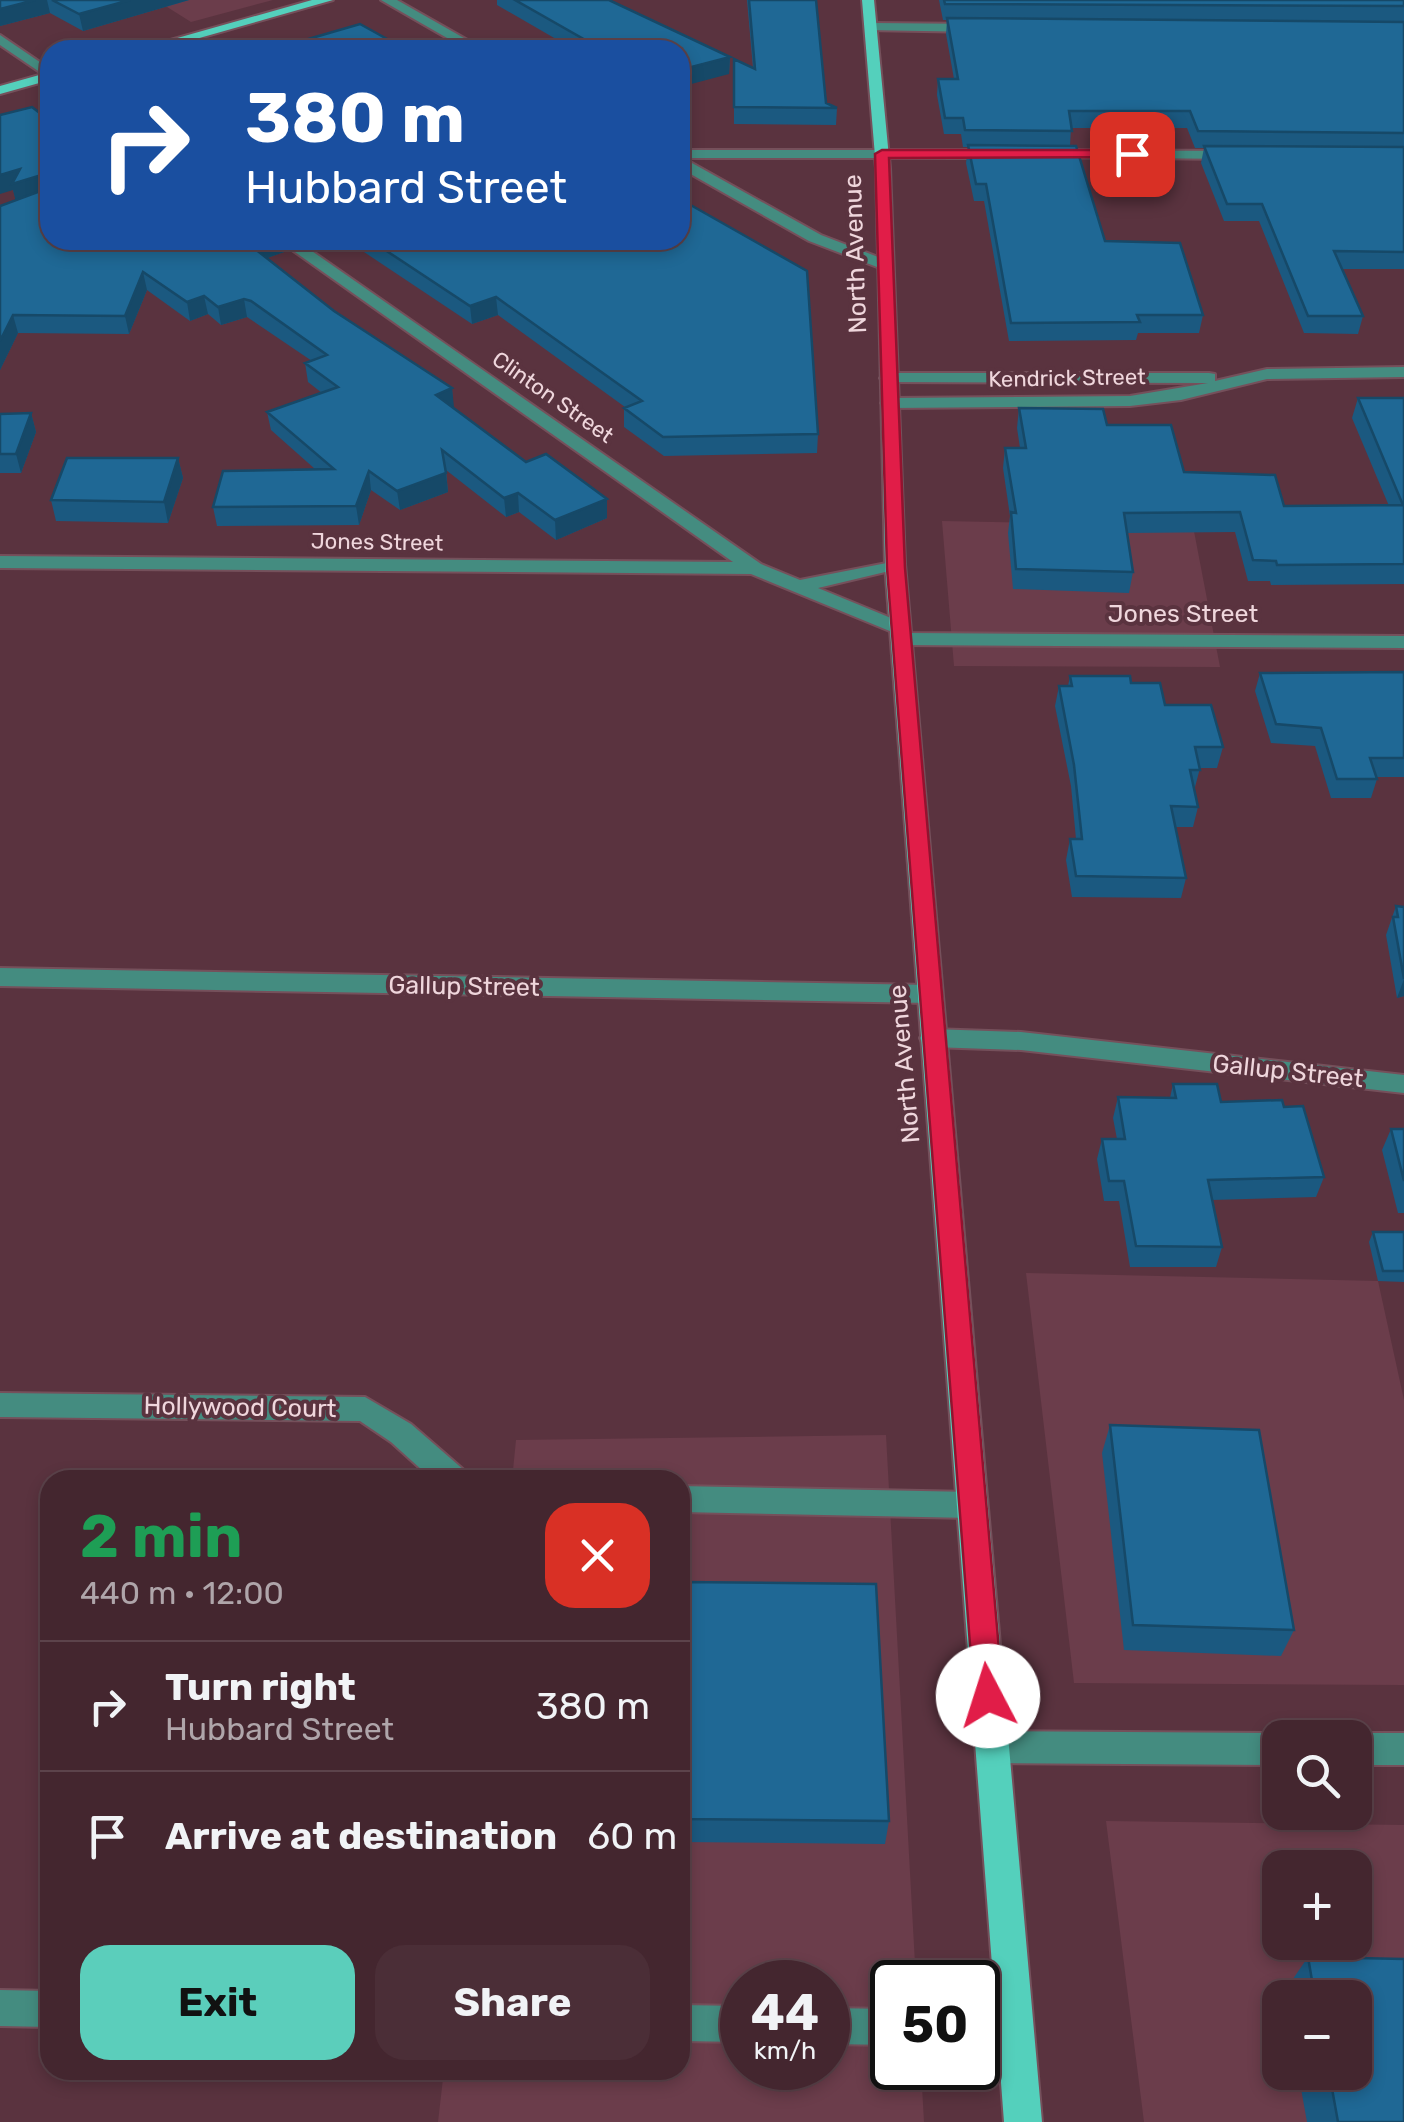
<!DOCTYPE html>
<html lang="en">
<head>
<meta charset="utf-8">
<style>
	:root { --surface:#44262f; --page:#4b2e37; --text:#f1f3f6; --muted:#afa5aa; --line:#5c434b; --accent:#5bcebb }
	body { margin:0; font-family:Rubik,sans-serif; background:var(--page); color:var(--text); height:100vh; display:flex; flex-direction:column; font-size:38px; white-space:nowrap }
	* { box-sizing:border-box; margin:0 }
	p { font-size:32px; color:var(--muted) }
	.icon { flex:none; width:55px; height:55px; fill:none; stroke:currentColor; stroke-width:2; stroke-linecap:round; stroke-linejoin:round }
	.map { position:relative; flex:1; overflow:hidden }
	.sheet { position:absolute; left:40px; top:1470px; width:650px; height:610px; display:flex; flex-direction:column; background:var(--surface); border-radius:30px; box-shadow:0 5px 15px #0003,0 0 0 2px var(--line) }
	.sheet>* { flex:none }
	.banner { position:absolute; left:40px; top:40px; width:650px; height:210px; border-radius:30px; box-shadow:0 5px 15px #0003,0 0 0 2px var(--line); background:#1a4fa0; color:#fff; overflow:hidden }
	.buttons { position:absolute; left:1262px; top:1720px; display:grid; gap:20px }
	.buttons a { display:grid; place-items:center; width:110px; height:110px; border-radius:20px; background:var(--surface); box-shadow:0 5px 15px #0003,0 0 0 2px var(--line); font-size:50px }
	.speed { position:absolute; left:720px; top:1960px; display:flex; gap:20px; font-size:50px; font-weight:700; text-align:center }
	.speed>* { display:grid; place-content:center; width:130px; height:130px; border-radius:50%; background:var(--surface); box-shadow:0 5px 15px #0003,0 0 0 2px var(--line); line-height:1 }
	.speed small { font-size:25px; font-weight:400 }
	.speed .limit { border:5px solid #111; border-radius:15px; background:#fff; color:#111 }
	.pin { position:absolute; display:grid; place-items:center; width:85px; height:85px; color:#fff; margin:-42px; border-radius:20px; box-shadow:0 5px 15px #0006 }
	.me { position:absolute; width:110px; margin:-55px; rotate:355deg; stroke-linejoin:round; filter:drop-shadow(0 0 8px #0008) }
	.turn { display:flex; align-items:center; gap:35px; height:210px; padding:0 40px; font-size:45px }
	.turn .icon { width:130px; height:130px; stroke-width:2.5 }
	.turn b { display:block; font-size:70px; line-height:85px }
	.round { display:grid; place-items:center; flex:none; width:105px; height:105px; border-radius:30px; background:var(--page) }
	.overview { display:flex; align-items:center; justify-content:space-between; height:170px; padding:0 40px }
	h1 { font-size:60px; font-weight:700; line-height:75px; color:#1e9e55 }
	.cta { display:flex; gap:20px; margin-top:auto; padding:20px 40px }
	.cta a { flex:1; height:115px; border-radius:30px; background:var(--accent); color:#111; font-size:40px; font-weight:700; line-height:115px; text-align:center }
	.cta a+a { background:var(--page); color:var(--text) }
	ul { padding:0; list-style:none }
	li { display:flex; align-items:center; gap:30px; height:130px; padding:0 40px; border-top:2px solid var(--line) }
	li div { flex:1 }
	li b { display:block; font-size:38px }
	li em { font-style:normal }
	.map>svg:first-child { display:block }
</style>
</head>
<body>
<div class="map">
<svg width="1404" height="2122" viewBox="0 0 1404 2122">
	<rect width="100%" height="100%" fill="#5a333f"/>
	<path fill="#6b3d4b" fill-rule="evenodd" d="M 156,0 L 273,0 L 191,22 Z
		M 942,521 L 1193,526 L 1220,667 L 954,666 Z
		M 1026,1273 L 1378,1281 L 1404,1400 L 1404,1685 L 1074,1683 Z
		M 886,1435 L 916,1982 L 892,1982 L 892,2068 L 921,2068 L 924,2122 L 438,2122 L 444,2070 L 680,2070 L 680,1480 L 512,1480 L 516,1440 ZM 742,1982 L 828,1982 L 828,2068 L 742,2068 Z
		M 1106,1821 L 1404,1825 L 1404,2122 L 1144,2122 ZM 1280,1868 L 1355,1868 L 1355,1942 L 1280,1942 ZM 1280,1998 L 1355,1998 L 1355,2072 L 1280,2072 Z"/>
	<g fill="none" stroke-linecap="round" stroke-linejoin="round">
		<defs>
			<path id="minor" d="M 381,0 L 397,0 L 485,50 L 468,50 Z
				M 872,23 L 979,24 L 986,28 L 979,32 L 867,30 L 865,27 Z
				M 0,35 L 50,69 L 50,79 L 0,45 Z
				M 680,150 L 1000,150 L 1007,154 L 1000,158 L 683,158 L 821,235 L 891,262 L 891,268 L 885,270 L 809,241 L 680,168 Z
				M 1045,150 L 1235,151 L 1242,155 L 1235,159 L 1040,157 L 1040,151 Z
				M 278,240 L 296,240 L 761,564 L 800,580 L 902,560 L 902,568 L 818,588 L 908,625 L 908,633 L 1404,636 L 1404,648 L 901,645 L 891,639 L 897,634 L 751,574 L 0,568 L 0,556 L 733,562 Z
				M 1404,367 L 1404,377 L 1267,379 L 1181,400 L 1130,406 L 890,408 L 881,403 L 890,398 L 1130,396 L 1208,383 L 883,382 L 880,378 L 889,373 L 1209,373 L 1215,374 L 1215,381 L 1267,369 Z
				M 0,968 L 929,985 L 941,994 L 929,1003 L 0,986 Z
				M 932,1029 L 1021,1032 L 1404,1075 L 1404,1093 L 1021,1050 L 932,1047 L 923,1044 L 920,1038 L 923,1032 Z
				M 0,1393 L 365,1397 L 411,1424 L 465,1471 L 469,1480 L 433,1480 L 391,1442 L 360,1421 L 0,1417 Z
				M 680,1486 L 971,1492 L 982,1496 L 986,1505 L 982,1514 L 971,1518 L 680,1512 Z
				M 994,1731 L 1280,1733 L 1291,1738 L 1280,1738 L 1280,1765 L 994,1763 L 982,1758 L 978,1747 L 982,1736 Z
				M 1355,1733 L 1404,1733 L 1404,1765 L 1355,1765 L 1355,1738 L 1344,1738 Z
				M 0,1990 L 50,1991 L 50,2027 L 0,2026 Z
				M 680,2005 L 742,2006 L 742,2042 L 680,2041 Z
				M 828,2008 L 892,2009 L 892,2045 L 828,2044 Z
				M 978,2011 L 1015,2012 L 1028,2017 L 1033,2030 L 1028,2043 L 1015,2048 L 978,2047 Z"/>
			<path id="major" d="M 312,0 L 333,0 L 157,50 L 135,50 Z
				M 862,0 L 874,0 L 890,168 L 905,564 L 1042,2122 L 1004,2122 L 885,564 L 876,168 Z
				M 50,72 L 50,80 L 0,94 L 0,86 Z"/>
		</defs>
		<use href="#minor" stroke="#75505b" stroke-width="4"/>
		<use href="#major" stroke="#75505b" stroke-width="4"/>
		<use href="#minor" fill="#448c80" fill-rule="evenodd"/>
		<use href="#major" fill="#54d0bc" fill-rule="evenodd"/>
	</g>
	<path fill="#1b5980" d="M 0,0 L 189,0 L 83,31 L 50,13 L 0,26 Z
		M 497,0 L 609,0 L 730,57 L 729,74 L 680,50 L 575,50 L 497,5 Z
		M 747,0 L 816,0 L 826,103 L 837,108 L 836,125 L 734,124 L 734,59 L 753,68 Z
		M 939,0 L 1404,0 L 1404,269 L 1342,269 L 1363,316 L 1358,334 L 1304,333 L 1259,221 L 1224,221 L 1201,163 L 1204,148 L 1195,148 L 1187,128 L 1071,128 L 1070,146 L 1105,241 L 1203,315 L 1199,333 L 1138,333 L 1136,340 L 1009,341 L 984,201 L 974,201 L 966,163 L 968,147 L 963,147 L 961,134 L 944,134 L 937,95 L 938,79 L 954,79 L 946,34 L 947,20 L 943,20 Z
		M 305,40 L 407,50 L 306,50 Z
		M 50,121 L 50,240 L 285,240 L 287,251 L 267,258 L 334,311 L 452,388 L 453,407 L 526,462 L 607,518 L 556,540 L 519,512 L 506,517 L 446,470 L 448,492 L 400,510 L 371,490 L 359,525 L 217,526 L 213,507 L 315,469 L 271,430 L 267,412 L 322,393 L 308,382 L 305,363 L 312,361 L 247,317 L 221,325 L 208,314 L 190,321 L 147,290 L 129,334 L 18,333 L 0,370 L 0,206 L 16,200 L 13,190 Z
		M 346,240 L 680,240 L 818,434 L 817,453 L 664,456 L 624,427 L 624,408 L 625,407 L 498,315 L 472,324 Z
		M 1358,398 L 1404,398 L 1404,584 L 1271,585 L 1270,581 L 1248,581 L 1235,532 L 1127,533 L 1133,572 L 1129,593 L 1013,589 L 1008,533 L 1010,516 L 1003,468 L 1005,448 L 1020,448 L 1017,428 L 1019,408 L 1107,425 L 1184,472 L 1284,506 L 1389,506 L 1352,418 Z
		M 31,413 L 36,432 L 21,473 L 0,473 L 0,414 Z
		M 178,458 L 183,478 L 168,523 L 56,521 L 51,500 Z
		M 1404,672 L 1404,777 L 1376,777 L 1377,779 L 1371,798 L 1331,798 L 1315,746 L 1271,743 L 1255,691 L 1260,673 Z
		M 1070,676 L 1131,683 L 1165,705 L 1223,747 L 1217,768 L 1200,768 L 1194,791 L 1198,807 L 1193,827 L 1176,827 L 1186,878 L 1181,898 L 1072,897 L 1066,860 L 1070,839 L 1076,839 L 1071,786 L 1055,706 L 1059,686 L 1068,686 Z
		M 1396,906 L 1404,907 L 1404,996 L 1397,998 L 1386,935 Z
		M 1173,1084 L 1221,1102 L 1284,1107 L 1324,1177 L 1316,1197 L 1212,1200 L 1222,1247 L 1216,1267 L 1130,1267 L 1119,1201 L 1104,1201 L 1097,1159 L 1102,1139 L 1117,1139 L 1113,1118 L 1118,1097 L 1170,1098 Z
		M 1391,1129 L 1404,1129 L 1404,1213 L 1398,1213 L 1382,1150 Z
		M 1373,1232 L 1404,1232 L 1404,1282 L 1378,1281 L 1369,1242 Z
		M 1110,1425 L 1294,1630 L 1281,1656 L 1124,1650 L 1102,1453 Z
		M 680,1582 L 889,1821 L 885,1844 L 680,1842 Z
		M 1308,1957 L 1404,1959 L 1404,2122 L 1307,2122 L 1298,2072 L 1355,2072 L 1355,1998 L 1285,1998 L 1284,1992 Z"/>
	<path fill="#164968" d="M 35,0 L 47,0 L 50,13 L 0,26 L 0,9 Z
		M 130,0 L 189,0 L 83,31 L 79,14 Z
		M 730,57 L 729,74 L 680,87 L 680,70 Z
		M 20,169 L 45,174 L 49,191 L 16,202 L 13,190 L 0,194 L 0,175 Z
		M 265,240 L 285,240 L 287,251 L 253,263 L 250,245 Z
		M 143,272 L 147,290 L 129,334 L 125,316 Z
		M 204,296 L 208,314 L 190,321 L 187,302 Z
		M 496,297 L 498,315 L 472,324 L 470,306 Z
		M 244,299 L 247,317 L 221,325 L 218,307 Z
		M 13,315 L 18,333 L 0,370 L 0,341 Z
		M 452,388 L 454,407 L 438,413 L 436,395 Z
		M 31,413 L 36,432 L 21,473 L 16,454 Z
		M 178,458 L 183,478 L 168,523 L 164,502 Z
		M 369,471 L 371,490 L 359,525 L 356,506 Z
		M 446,473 L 448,492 L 400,510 L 397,491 Z
		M 518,493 L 519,512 L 506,517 L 504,498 Z
		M 607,499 L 607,518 L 556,540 L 555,520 Z
		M 1404,979 L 1404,996 L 1397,998 Z"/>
	<path fill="#1f6895" stroke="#164968" stroke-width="2.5" d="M 0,0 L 35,0 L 0,9 Z
		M 52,0 L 130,0 L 79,14 Z
		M 515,0 L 609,0 L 730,57 L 680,70 L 680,50 L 603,50 Z
		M 749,0 L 816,0 L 826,103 L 837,108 L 734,107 L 734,59 L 755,69 Z
		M 944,0 L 1404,0 L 1404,6 L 945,4 Z
		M 947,18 L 1404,22 L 1404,133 L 1198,131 L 1190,111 L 1069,111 L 1072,131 L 965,130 L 963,118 L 945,118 L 938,79 L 958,79 Z
		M 360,24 L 407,50 L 310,50 L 318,48 L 305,40 Z
		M 32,107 L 50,121 L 50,240 L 265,240 L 250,245 L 334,311 L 452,388 L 436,395 L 526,462 L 546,454 L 607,499 L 555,520 L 518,493 L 504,498 L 442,450 L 446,473 L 397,491 L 369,471 L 356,506 L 213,507 L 223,471 L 334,469 L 267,412 L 338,387 L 305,363 L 327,355 L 251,301 L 244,299 L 218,307 L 204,296 L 187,302 L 143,272 L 125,316 L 13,315 L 0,341 L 0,206 L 49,188 L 49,178 L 45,174 L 12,184 L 20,169 L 0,175 L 0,115 Z
		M 968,145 L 1076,146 L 1105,241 L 1180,243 L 1203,315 L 1137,315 L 1140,322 L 1011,323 L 986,184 L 976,184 Z
		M 1204,146 L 1404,147 L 1404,252 L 1334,251 L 1363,316 L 1308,316 L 1262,204 L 1227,204 Z
		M 680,199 L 807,271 L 818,434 L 663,437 L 624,408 L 642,401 L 496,297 L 470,306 L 370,240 L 680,240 Z
		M 1358,398 L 1404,398 L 1404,564 L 1277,565 L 1276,561 L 1253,560 L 1240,512 L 1124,513 L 1133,572 L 1016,569 L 1011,512 L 1016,513 L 1005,448 L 1026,448 L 1019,408 L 1103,409 L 1107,425 L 1171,425 L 1184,472 L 1275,475 L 1284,506 L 1403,505 Z
		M 31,413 L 16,454 L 0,454 L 0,414 Z
		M 67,458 L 178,458 L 164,502 L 51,500 Z
		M 1404,672 L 1404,758 L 1370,758 L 1377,779 L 1337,779 L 1321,728 L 1276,724 L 1260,673 Z
		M 1070,676 L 1130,676 L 1131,683 L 1160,683 L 1165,705 L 1211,705 L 1223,747 L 1195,747 L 1200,770 L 1190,770 L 1198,807 L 1171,806 L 1186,878 L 1076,876 L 1070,839 L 1082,839 L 1074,765 L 1059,686 L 1072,686 Z
		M 1396,906 L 1404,907 L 1404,979 L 1393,917 L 1398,917 Z
		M 1173,1084 L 1217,1084 L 1221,1102 L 1282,1100 L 1284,1107 L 1303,1106 L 1324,1177 L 1208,1180 L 1222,1247 L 1136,1246 L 1124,1181 L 1109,1181 L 1102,1139 L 1125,1139 L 1118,1097 L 1176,1098 Z
		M 1391,1129 L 1404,1129 L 1404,1181 Z
		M 1373,1232 L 1404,1232 L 1404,1271 L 1383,1271 Z
		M 1110,1425 L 1259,1430 L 1294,1630 L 1133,1625 Z
		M 680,1582 L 876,1584 L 889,1821 L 680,1819 Z
		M 1308,1957 L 1404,1959 L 1404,2122 L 1338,2122 L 1329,2072 L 1355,2072 L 1355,1998 L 1315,1998 Z"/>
	<path fill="#e11d48" stroke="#92132f" stroke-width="2.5" d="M 1132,150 L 1139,154 L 1137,157 L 889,158 L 905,568 L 1003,1696 L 999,1706 L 988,1710 L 978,1706 L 974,1696 L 887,568 L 875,154 L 882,150 Z"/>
	<g text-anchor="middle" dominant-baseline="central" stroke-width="8" stroke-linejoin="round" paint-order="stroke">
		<g font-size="22" fill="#efd6dc" stroke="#5a333f">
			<text transform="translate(1067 378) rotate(-1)">Kendrick Street</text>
			<text transform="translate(553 397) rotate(35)">Clinton Street</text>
			<text transform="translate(377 542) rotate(1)">Jones Street</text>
		</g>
		<g font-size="25" fill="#efd6dc" stroke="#5a333f">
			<text transform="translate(855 254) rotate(-92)">North Avenue</text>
			<text x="1183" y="613">Jones Street</text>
			<text transform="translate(464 986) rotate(1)">Gallup Street</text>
			<text transform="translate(904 1064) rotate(-95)">North Avenue</text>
			<text transform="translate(1288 1071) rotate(6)">Gallup Street</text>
			<text transform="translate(240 1407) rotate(1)">Hollywood Court</text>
		</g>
	</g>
</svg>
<div class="buttons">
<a><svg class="icon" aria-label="search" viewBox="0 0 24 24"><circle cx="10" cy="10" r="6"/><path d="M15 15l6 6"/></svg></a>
<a>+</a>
<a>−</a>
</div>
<div class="speed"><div>44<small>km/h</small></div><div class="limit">50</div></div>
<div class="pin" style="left:1132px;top:154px;background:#d93025"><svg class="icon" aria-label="arrive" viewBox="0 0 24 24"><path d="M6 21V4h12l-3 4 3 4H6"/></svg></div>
<svg class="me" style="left:988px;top:1696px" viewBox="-20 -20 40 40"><circle r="19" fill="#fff"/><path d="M0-13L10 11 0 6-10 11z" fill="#e11d48"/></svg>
<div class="banner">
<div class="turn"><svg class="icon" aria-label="right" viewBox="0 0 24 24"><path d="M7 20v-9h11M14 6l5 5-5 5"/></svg><div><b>380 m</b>Hubbard Street</div></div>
</div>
<section class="sheet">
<div class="overview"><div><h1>2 min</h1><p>440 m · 12:00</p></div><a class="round" style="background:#d93025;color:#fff"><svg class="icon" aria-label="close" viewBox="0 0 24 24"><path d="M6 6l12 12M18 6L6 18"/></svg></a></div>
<ul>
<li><svg class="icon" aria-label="right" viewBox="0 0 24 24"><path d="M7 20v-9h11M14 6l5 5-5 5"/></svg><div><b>Turn right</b><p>Hubbard Street</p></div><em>380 m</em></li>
<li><svg class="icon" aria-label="arrive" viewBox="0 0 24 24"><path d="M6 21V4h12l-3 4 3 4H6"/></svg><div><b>Arrive at destination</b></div><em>60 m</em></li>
</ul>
<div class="cta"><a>Exit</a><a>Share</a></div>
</section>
</div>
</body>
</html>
